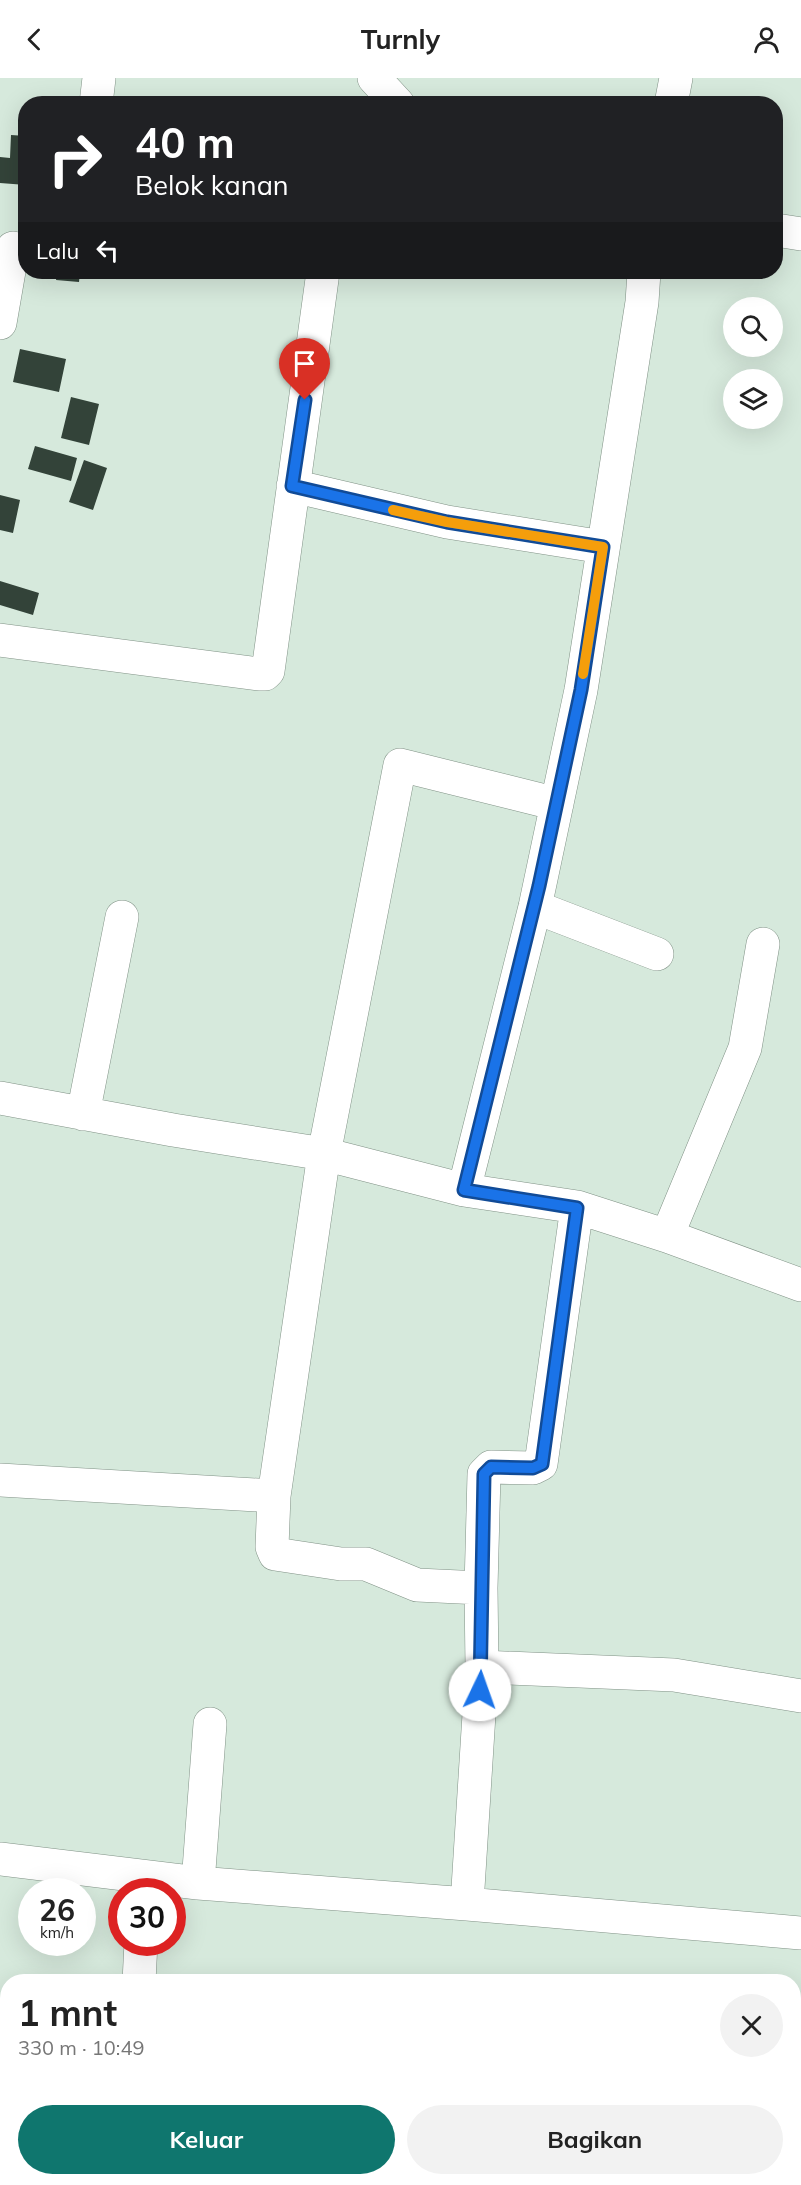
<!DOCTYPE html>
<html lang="id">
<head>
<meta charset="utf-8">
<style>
	:root { --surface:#fff; --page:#f2f2f2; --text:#222; --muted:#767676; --accent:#0f766e }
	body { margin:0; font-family:Mulish,sans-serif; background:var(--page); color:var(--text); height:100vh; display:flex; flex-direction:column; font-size:22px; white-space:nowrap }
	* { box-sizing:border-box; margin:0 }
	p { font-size:20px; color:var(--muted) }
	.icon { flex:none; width:33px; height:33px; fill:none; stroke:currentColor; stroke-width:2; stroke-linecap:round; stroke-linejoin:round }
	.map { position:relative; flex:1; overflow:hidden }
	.sheet { position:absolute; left:0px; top:1896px; width:801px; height:212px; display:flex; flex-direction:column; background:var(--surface); border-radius:24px 24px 0 0; box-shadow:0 6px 24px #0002 }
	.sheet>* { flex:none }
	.hud { position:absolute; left:18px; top:18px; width:765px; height:183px; border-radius:24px; box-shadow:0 6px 24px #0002; background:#202124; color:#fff; overflow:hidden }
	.tools { position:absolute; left:723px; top:219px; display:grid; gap:12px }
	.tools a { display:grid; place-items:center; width:60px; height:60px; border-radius:50%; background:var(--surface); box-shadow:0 6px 24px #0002; font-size:30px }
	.speed { position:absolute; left:18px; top:1800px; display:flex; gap:12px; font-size:30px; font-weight:700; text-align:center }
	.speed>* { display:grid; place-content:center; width:78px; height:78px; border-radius:50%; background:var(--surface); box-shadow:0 6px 24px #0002; line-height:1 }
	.speed small { font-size:15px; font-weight:400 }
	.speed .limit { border:9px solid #d22; background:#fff; color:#111 }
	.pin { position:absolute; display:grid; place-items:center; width:51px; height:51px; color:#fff; margin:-62px -26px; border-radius:50% 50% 50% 0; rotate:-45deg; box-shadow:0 0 6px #0007 }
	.pin .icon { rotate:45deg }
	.me { position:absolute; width:66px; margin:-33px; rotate:3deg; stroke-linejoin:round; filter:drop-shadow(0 0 4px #0008) }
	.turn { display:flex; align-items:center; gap:21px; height:126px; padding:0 18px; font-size:27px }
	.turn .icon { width:78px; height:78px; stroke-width:2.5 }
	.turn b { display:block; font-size:42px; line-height:51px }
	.then { display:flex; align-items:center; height:57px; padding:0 18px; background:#0003; gap:12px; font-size:22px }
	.round { display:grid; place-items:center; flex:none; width:63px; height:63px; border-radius:32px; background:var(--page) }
	.summary { display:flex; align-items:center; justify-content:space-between; height:102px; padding:0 18px }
	h1 { font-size:36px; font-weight:700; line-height:45px }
	.action { display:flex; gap:12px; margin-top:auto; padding:12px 18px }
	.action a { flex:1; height:69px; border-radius:36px; background:var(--accent); color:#fff; font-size:24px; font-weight:700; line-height:69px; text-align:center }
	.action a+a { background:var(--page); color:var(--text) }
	header { display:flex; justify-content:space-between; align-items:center; height:78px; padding:0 18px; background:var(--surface); font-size:27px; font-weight:700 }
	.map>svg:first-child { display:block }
</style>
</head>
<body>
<header><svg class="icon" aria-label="back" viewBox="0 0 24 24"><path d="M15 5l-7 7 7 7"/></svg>Turnly<svg class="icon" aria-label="person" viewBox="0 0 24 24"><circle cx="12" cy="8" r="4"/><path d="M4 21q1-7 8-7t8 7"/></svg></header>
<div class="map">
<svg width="801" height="2107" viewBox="0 0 801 2107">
	<rect width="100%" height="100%" fill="#d6e9dc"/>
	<path fill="#334339" d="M 11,57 L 26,58 L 26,107 L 0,105 L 0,79 L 10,80 Z
		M 57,194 L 80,194 L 79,204 L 56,202 Z
		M 20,271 L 66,281 L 59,314 L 13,304 Z
		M 71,319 L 99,326 L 89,367 L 61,360 Z
		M 35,368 L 77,380 L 71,403 L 28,391 Z
		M 84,382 L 107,390 L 93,432 L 69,424 Z
		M 0,417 L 20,422 L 13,455 L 0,452 Z
		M 0,503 L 39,515 L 33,537 L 0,527 Z"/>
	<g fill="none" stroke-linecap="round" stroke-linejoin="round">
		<defs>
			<path id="minor" d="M 374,0 L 398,26
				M 96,26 L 99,0
				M 671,26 L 676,0
				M 776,152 L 801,156
				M 0,245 L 13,170
				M 293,408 L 447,444 L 603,469
				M 0,562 L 259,596 L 265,596 L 268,593 L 323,194
				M 535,829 L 657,876
				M 0,1020 L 173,1052 L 324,1076 L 464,1112 L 577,1129 L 667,1158 L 801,1207
				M 83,1036 L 122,839
				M 464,1112 L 535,829 L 581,612 L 642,224 L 644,194
				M 667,1158 L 745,970 L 763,866
				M 0,1402 L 274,1418
				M 481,1510 L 417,1507 L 366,1486 L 341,1486 L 275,1476 L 272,1469 L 274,1418 L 324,1076 L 400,687 L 557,726
				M 482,1589 L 674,1597 L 801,1618
				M 0,1781 L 198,1805 L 467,1826 L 801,1855
				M 198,1805 L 210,1646
				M 467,1826 L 482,1589 L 481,1510 L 484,1396 L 491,1389 L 533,1390 L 541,1386 L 577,1129
				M 139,1904 L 141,1864
				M 124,2107 L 125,2100"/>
		</defs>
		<use href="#minor" stroke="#809286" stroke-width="34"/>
		<use href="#minor" stroke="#fff" stroke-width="33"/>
	</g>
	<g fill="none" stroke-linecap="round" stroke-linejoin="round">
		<defs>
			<path id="route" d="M 305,322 L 292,408 L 447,444 L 603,469 L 581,612 L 539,808 L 464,1112 L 577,1130 L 542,1386 L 533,1390 L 491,1389 L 484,1396 L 480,1612"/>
		</defs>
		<use href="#route" stroke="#114b97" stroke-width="15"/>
		<use href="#route" stroke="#1a73e8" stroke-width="10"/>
		<path stroke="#f59e0b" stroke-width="10" d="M 393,432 L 447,444 L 603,469 L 583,596"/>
	</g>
</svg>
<div class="tools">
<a><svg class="icon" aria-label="search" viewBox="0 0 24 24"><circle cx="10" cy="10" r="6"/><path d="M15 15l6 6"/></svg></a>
<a><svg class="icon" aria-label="layers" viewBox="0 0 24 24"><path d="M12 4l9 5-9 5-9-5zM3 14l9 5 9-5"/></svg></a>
</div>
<div class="speed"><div>26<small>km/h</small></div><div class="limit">30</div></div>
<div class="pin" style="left:305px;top:322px;background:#d93025"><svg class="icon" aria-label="arrive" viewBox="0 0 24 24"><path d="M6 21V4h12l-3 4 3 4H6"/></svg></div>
<svg class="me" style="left:480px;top:1612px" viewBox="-20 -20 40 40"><circle r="19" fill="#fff"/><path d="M0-13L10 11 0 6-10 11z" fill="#1a73e8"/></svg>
<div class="hud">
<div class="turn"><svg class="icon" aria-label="right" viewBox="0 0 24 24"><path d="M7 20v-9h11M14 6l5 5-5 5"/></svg><div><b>40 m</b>Belok kanan</div></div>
<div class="then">Lalu<svg class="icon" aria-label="left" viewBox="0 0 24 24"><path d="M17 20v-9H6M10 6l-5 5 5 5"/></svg></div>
</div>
<section class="sheet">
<div class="summary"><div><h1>1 mnt</h1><p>330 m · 10:49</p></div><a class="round"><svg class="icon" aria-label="close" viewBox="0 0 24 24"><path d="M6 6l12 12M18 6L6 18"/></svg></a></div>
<div class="action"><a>Keluar</a><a>Bagikan</a></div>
</section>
</div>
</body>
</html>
